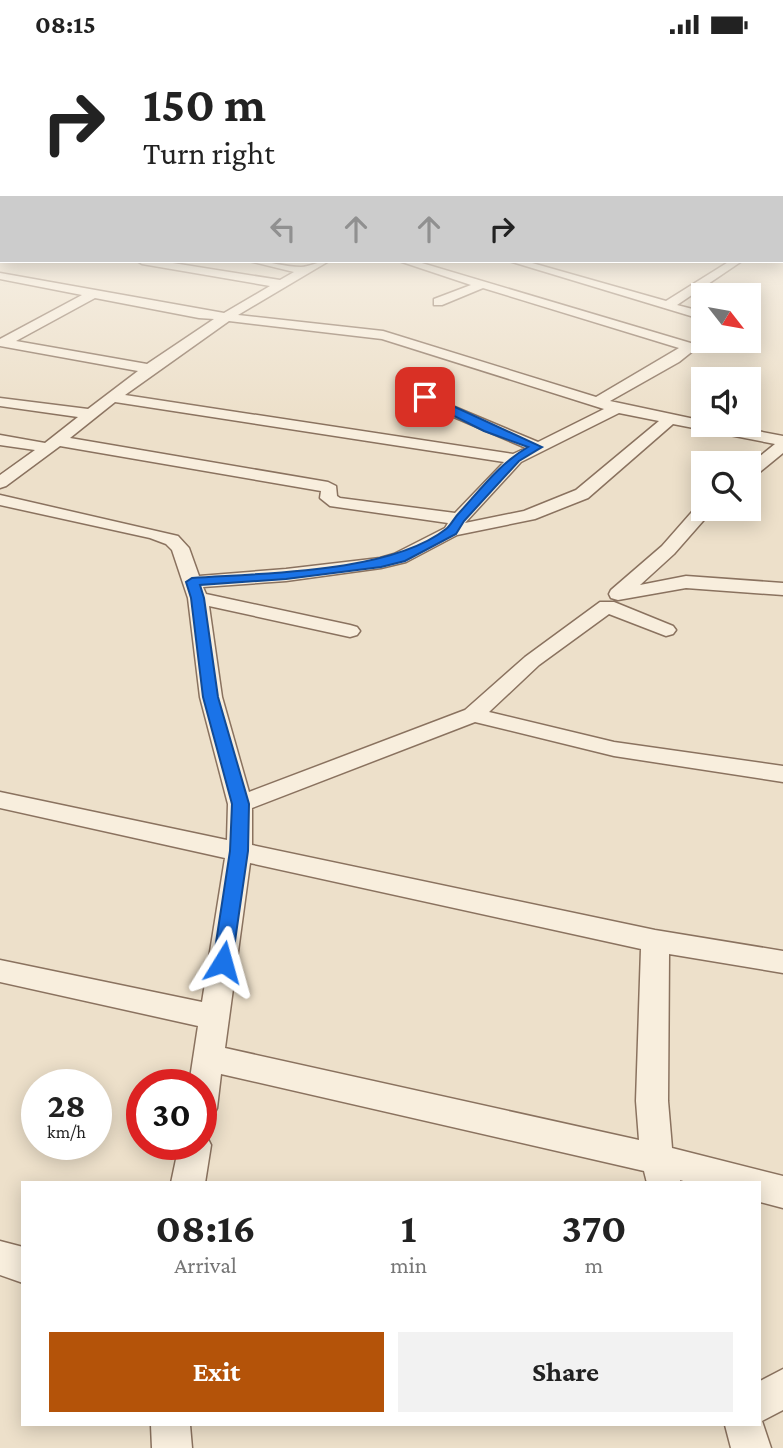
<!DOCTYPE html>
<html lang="en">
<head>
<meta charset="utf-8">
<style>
	:root { --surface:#fff; --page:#f2f2f2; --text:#222; --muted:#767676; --accent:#b45309 }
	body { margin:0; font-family:"Crimson Pro",serif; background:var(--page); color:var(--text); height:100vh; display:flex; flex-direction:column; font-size:26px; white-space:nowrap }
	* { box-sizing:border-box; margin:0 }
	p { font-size:23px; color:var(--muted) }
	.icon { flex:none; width:38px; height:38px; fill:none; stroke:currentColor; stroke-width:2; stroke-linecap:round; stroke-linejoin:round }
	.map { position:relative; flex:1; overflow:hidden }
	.drawer { position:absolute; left:21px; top:1132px; width:740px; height:245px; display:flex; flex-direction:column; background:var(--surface); border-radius:0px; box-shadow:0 4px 18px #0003 }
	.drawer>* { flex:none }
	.top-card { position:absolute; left:0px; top:0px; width:784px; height:214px; box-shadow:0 4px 18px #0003; background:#fff; color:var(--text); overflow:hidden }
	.needle { width:46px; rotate:121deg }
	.buttons { position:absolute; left:691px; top:234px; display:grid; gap:14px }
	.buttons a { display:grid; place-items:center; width:70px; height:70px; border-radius:0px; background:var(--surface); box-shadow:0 4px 18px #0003; font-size:35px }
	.speed { position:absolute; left:21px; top:1020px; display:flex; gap:14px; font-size:35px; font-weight:700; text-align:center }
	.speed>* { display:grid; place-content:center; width:91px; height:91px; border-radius:50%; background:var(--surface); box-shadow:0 4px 18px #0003; line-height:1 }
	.speed small { font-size:18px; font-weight:400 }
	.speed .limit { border:10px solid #d22; background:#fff; color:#111 }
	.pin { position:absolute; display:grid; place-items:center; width:60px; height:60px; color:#fff; margin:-30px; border-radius:14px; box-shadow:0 4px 10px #0006 }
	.me { position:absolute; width:77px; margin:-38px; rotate:8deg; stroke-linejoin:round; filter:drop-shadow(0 0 5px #0008) }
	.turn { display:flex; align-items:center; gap:24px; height:147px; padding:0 28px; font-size:32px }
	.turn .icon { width:91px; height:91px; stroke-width:2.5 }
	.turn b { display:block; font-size:49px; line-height:60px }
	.lanes { display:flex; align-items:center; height:66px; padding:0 28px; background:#0003; justify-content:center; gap:35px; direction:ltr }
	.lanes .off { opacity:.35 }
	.eta { display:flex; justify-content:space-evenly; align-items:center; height:119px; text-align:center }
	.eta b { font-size:42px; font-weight:700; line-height:49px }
	.primary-button { display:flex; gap:14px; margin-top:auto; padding:14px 28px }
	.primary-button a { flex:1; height:80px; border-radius:0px; background:var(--accent); color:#fff; font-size:28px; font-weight:700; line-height:80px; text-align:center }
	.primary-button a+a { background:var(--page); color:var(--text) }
	.status { display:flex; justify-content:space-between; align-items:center; height:49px; padding:0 35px; background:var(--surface); direction:ltr }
	.status svg { height:19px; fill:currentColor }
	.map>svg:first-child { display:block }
</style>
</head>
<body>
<div class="status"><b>08:15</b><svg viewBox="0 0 49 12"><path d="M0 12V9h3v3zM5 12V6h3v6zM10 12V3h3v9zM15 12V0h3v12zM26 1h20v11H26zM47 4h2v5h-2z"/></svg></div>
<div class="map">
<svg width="783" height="1399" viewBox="0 0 783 1399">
	<rect width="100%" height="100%" fill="#ede0ca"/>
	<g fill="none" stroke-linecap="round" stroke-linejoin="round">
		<defs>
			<path id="street" d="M 782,173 L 783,173 L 783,179 L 782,179 Z
				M 0,184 L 2,184 L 2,190 L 0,190 Z
				M 782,204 L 783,204 L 783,210 L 782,210 Z
				M 137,212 L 160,212 L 280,231 L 294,223 L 249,212 C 266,211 284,218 301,218 C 310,218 318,212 329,212 L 238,266 L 383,282 L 596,348 L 679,299 L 483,239 L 442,256 L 434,256 L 434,250 L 471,236 L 399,212 L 415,212 L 694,295 L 694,301 L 679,313 L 610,352 L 704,372 L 704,376 L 726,376 L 783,387 L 783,404 L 755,427 L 749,429 L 749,416 L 775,395 L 673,375 L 588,449 L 535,470 L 457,486 L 406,513 L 381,519 L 286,532 L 203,538 L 206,545 L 350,576 L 357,578 L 360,582 L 357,586 L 350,588 L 209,557 L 222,648 L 249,743 L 465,661 L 525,608 L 600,553 L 614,553 L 673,577 L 676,581 L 673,585 L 666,587 L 609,565 L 539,616 L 489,663 L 614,693 L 783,717 L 783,733 L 614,707 L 475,673 L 252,759 L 252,796 L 655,881 L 783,902 L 783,924 L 669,905 L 668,1052 L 672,1099 L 783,1127 L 783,1159 L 760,1153 L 760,1134 L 690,1134 L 680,1131 L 681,1134 L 647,1134 L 644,1122 L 221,1025 L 217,1059 L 212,1069 L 201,1073 L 201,1036 L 189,1036 L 198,977 L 0,933 L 0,911 L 202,953 L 225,809 L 0,759 L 0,743 L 227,791 L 228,755 L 200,648 L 188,549 L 172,501 L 166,495 L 150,489 L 0,456 L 0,446 L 178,487 L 189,499 L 199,527 L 286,520 L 380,509 L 394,505 L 445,479 L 448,474 L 330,457 L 320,449 L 321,442 L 60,397 L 6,437 L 0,439 L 0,426 L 35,401 L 0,396 L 0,386 L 45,394 L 78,368 L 0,357 L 0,349 L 88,360 L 138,322 L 0,297 L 0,290 L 82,246 L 0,230 L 0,224 L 224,264 L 270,237 L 142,215 ZM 95,249 L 199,269 L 214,270 L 147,315 L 16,292 ZM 229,272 L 382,290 L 604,360 L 538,393 L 438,351 L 432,347 L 431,336 L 421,336 L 418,348 L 428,357 L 526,399 L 513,405 L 125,346 ZM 115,353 L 504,413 L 455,464 L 340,449 L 337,447 L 336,437 L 328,433 L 70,389 ZM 619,364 L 659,372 L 576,441 L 524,462 L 465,474 L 521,413 ZM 250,814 L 641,900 L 636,1052 L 639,1091 L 225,999 Z
				M 509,212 L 525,212 L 666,252 L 730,212 L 742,212 L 677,256 L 704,263 L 704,271 Z
				M 704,455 L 704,460 L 712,460 L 710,464 L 674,505 L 640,536 L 686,527 L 783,534 L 783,546 L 686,539 L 618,551 L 611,549 L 609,545 L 611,541 L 662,497 L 698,456 Z
				M 201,1084 L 206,1086 L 211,1096 L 205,1134 L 171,1134 L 179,1096 L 201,1096 Z
				M 0,1192 L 23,1198 L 23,1234 L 0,1226 Z
				M 783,1320 L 783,1361 L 762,1372 L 771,1399 L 731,1399 L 725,1376 L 760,1376 L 760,1332 Z
				M 151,1376 L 190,1376 L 192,1399 L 152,1399 Z"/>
			<path id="primary" d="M 2,174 L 2,184 L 0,185 L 0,175 Z"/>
		</defs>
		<use href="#street" stroke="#8a725f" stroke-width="3"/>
		<use href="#primary" stroke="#584132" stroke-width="3"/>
		<use href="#street" fill="#f8eedd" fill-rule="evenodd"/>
		<use href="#primary" fill="#eed1a4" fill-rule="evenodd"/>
	</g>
	<linearGradient id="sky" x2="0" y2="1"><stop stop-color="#8fbad5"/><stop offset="0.47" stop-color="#f7f1e7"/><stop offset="1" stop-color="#f7f1e7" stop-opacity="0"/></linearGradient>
	<rect width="783" height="367" fill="url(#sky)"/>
	<path fill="#1a73e8" stroke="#114b97" stroke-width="2" d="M 422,346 L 429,346 L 542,398 L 519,412 L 464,472 L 456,485 L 405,512 L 381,518 L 286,530 L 200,536 L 204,549 L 218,648 L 249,755 L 248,802 L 232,913 L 230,918 L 223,921 L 216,918 L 213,913 L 230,802 L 232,755 L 203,648 L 191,549 L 186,533 L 192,529 C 263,524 390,524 446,480 C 451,476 454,469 459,464 C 480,441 500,414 528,398 L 484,382 L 422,351 Z"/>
</svg>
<div class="buttons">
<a><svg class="needle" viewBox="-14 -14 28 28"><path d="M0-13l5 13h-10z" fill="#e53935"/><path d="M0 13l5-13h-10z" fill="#767676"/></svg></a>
<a><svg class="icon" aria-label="sound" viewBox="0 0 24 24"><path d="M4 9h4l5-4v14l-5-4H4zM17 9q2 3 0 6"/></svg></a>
<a><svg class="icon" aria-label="search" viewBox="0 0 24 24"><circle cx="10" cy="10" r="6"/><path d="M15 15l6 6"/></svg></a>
</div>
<div class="speed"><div>28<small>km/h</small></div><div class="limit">30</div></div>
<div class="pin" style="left:425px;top:348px;background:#d93025"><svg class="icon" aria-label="arrive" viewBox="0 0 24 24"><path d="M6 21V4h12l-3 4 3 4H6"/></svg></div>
<svg class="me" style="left:223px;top:913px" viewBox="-20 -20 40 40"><path d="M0-17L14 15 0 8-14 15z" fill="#1a73e8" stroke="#fff" stroke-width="4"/></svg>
<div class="top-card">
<div class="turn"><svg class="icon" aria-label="right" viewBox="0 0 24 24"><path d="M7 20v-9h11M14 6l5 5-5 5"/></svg><div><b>150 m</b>Turn right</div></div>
<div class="lanes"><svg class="icon off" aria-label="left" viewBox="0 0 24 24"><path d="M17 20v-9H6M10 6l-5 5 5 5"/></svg><svg class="icon off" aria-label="ahead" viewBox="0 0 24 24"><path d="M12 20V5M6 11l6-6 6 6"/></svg><svg class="icon off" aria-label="ahead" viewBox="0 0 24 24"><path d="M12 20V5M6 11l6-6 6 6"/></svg><svg class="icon" aria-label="right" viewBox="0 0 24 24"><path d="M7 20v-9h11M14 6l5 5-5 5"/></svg></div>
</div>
<section class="drawer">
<div class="eta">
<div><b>08:16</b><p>Arrival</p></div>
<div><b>1</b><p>min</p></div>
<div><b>370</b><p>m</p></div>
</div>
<div class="primary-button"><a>Exit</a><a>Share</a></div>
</section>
</div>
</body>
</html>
